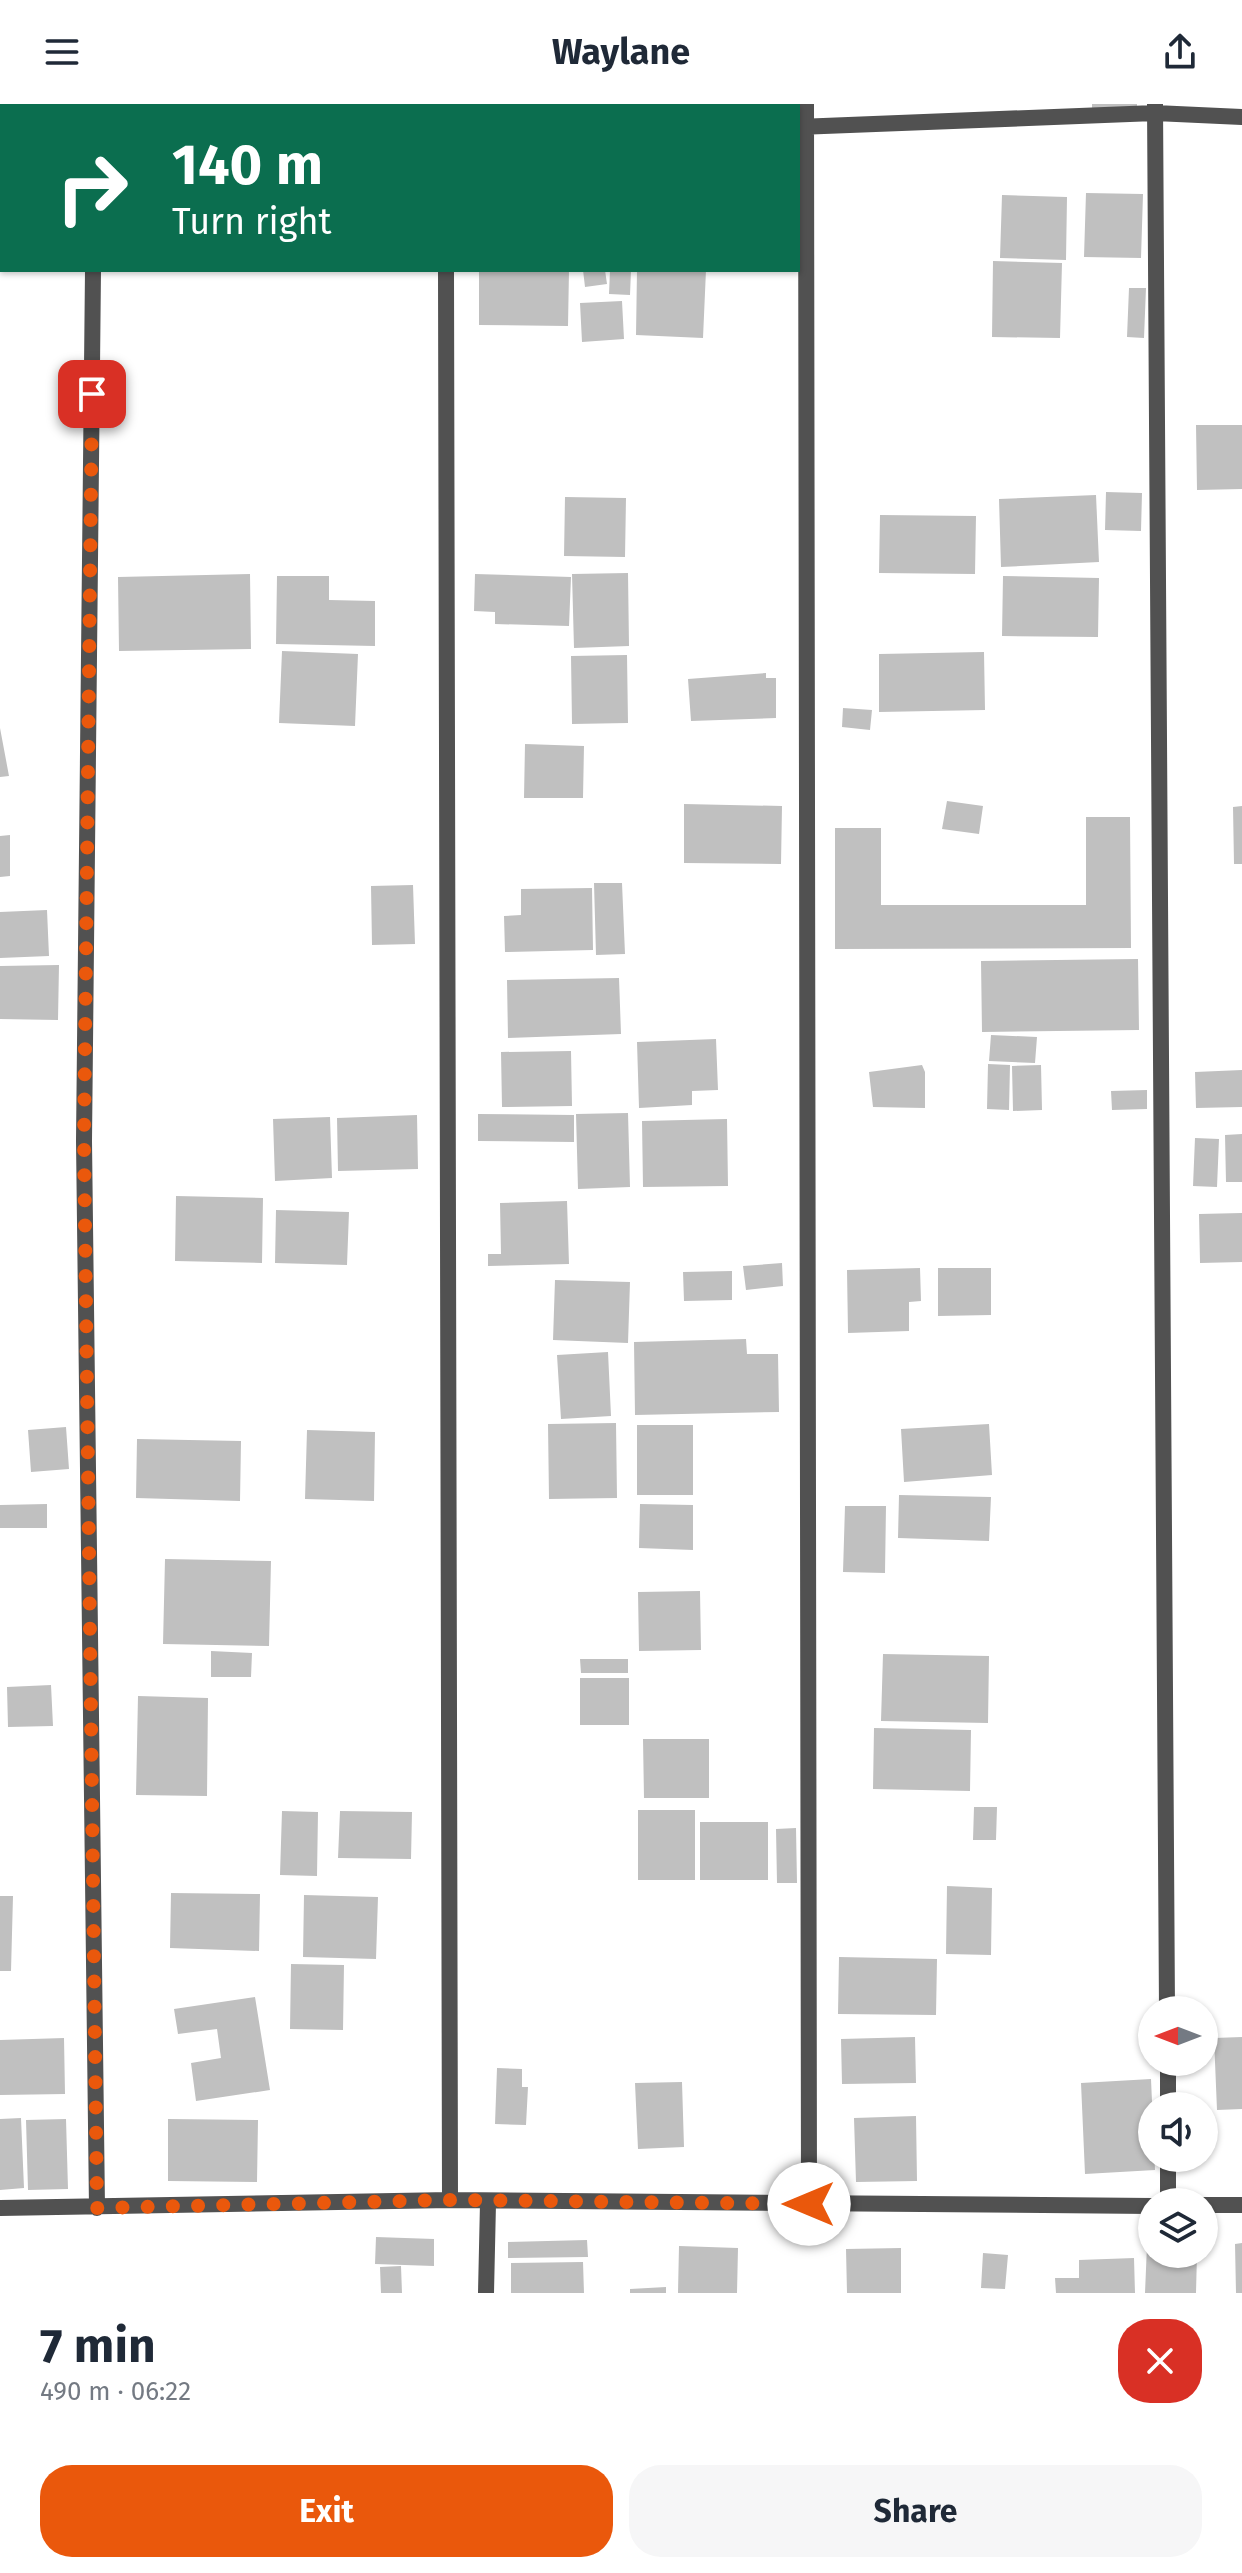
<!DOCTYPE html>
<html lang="en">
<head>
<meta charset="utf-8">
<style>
	:root { --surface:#fff; --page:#f6f6f7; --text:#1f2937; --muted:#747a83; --accent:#ea580c }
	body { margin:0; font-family:"Fira Sans",sans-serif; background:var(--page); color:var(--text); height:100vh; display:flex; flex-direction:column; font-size:30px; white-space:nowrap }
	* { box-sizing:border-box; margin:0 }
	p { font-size:26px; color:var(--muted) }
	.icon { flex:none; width:44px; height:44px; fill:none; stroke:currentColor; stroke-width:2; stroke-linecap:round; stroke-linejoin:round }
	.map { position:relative; height:2189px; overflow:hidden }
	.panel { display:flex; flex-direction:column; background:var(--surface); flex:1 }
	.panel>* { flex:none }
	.guide { position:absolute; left:0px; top:0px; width:800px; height:168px; box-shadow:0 2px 6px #0004; background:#0b6e4f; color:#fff; overflow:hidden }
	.needle { width:52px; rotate:270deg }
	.tools { position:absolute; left:1138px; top:1892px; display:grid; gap:16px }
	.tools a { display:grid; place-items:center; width:80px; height:80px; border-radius:50%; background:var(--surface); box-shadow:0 2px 6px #0004; font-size:40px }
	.pin { position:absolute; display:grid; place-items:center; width:68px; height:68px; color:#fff; margin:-34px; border-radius:16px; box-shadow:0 4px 12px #0006 }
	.me { position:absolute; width:88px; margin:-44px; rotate:270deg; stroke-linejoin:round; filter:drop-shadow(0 0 6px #0008) }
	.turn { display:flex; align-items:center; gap:28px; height:168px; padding:0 40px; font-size:36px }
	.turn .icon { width:104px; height:104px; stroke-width:2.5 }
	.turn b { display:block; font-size:56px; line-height:68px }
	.round { display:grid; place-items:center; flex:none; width:84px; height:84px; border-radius:32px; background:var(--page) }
	.head { display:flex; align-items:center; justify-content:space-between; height:136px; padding:0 40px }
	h1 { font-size:48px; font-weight:700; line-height:60px }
	.action { display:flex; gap:16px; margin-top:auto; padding:16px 40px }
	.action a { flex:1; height:92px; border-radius:32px; background:var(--accent); color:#fff; font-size:32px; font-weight:700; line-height:92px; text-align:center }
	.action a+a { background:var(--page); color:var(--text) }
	header { display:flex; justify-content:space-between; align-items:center; height:104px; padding:0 40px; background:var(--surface); font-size:36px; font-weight:700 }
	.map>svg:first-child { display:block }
</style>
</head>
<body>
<header><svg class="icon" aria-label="menu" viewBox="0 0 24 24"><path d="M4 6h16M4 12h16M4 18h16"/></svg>Waylane<svg class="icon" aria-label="share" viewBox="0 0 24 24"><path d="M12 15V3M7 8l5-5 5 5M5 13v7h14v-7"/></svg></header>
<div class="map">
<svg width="1242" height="2189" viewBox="0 0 1242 2189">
	<rect width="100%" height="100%" fill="#fff"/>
	<path fill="#c0c0c0" d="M 1092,0 L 1137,0 L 1137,4 L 1092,5 Z
		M 1086,89 L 1143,90 L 1141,154 L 1084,153 Z
		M 1002,91 L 1067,93 L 1066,156 L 1000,154 Z
		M 993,157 L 1062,159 L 1060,234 L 992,233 Z
		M 479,166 L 569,166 L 568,222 L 479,221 Z
		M 583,166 L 605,166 L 607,180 L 585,183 Z
		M 610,166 L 631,166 L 630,191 L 609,190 Z
		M 637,166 L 706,166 L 703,234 L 636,231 Z
		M 1129,184 L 1146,184 L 1144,234 L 1127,233 Z
		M 622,197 L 624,235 L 582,238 L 580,199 Z
		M 1196,321 L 1242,321 L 1242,385 L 1197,386 Z
		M 1106,388 L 1142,389 L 1141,427 L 1105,426 Z
		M 1096,391 L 1099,458 L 1001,463 L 999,395 Z
		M 565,393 L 626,394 L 625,453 L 564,452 Z
		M 880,411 L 976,412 L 975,470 L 879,469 Z
		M 628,469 L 629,542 L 574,544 L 572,470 Z
		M 250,470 L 251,545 L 119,547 L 118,473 Z
		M 475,470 L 571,473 L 569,522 L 495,520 L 495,508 L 474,507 Z
		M 277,472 L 329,472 L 329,496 L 375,497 L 375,542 L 276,540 Z
		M 1003,472 L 1099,474 L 1098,533 L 1002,532 Z
		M 282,547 L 358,550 L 355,622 L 279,619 Z
		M 984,548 L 985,606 L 879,608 L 879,550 Z
		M 627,551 L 628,619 L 572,620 L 571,552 Z
		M 766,569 L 766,574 L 776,574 L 776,614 L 691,617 L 688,575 Z
		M 843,604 L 872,606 L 870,626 L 842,623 Z
		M 0,624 L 9,672 L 0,673 Z
		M 525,640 L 584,642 L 583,694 L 524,694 Z
		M 947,697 L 983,702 L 979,730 L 942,725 Z
		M 684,700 L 782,702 L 781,760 L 684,759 Z
		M 1242,702 L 1242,760 L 1234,760 L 1233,703 Z
		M 1086,713 L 1130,713 L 1131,844 L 835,845 L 835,724 L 881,724 L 881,801 L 1086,801 Z
		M 10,731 L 10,772 L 0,773 L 0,732 Z
		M 594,779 L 622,779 L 625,850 L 596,851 Z
		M 413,781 L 415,840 L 372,841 L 371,782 Z
		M 592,784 L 593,846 L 505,848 L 504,812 L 521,811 L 521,785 Z
		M 47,806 L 49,852 L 0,854 L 0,808 Z
		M 1138,855 L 1139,926 L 982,928 L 981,857 Z
		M 59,861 L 58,916 L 0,915 L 0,862 Z
		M 619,874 L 621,930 L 508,934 L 507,876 Z
		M 991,931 L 1037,933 L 1035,959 L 989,957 Z
		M 716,935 L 718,986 L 692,987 L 692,1001 L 639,1004 L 637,938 Z
		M 571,947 L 572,1002 L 502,1003 L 501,948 Z
		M 988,960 L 1010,961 L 1009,1006 L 987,1005 Z
		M 922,961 L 925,968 L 925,1004 L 873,1003 L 869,968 Z
		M 1041,961 L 1042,1006 L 1013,1007 L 1012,962 Z
		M 1242,966 L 1242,1003 L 1196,1004 L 1195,968 Z
		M 1147,986 L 1147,1005 L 1112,1006 L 1111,987 Z
		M 628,1009 L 630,1083 L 578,1085 L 576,1010 Z
		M 478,1010 L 574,1011 L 574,1038 L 478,1037 Z
		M 417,1011 L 418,1065 L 338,1067 L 337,1014 Z
		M 330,1013 L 332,1074 L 275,1077 L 273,1015 Z
		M 727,1015 L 728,1082 L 643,1083 L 642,1017 Z
		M 1242,1030 L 1242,1078 L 1226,1078 L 1225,1031 Z
		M 1195,1034 L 1219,1035 L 1217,1083 L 1193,1082 Z
		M 176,1092 L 263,1094 L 262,1159 L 175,1157 Z
		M 567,1097 L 569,1160 L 488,1162 L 488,1150 L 501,1150 L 500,1099 Z
		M 276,1106 L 349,1108 L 347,1161 L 275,1159 Z
		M 1242,1109 L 1242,1158 L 1200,1159 L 1199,1110 Z
		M 782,1159 L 783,1182 L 746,1186 L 743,1162 Z
		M 920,1164 L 921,1197 L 909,1198 L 909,1227 L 848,1229 L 847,1166 Z
		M 938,1164 L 991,1164 L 991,1211 L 938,1212 Z
		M 732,1167 L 732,1196 L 684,1197 L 683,1168 Z
		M 555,1176 L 630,1178 L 628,1239 L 553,1236 Z
		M 746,1235 L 747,1250 L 778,1250 L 779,1308 L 635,1311 L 634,1238 Z
		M 608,1248 L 611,1312 L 561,1315 L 557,1251 Z
		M 616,1319 L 617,1394 L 549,1395 L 548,1320 Z
		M 989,1320 L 992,1371 L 904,1378 L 901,1325 Z
		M 637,1321 L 693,1321 L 693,1391 L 637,1391 Z
		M 66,1323 L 69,1365 L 31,1368 L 28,1326 Z
		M 307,1326 L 375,1328 L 374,1397 L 305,1395 Z
		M 137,1335 L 241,1337 L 240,1397 L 136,1394 Z
		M 899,1391 L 991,1393 L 989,1437 L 898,1434 Z
		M 47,1400 L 47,1424 L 0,1424 L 0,1401 Z
		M 640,1400 L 693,1401 L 693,1446 L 639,1444 Z
		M 845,1402 L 886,1402 L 885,1469 L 843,1468 Z
		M 165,1455 L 271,1457 L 269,1542 L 163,1540 Z
		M 700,1487 L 701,1546 L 639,1547 L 638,1488 Z
		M 211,1547 L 252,1549 L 251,1573 L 211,1573 Z
		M 883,1550 L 989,1552 L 988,1619 L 881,1617 Z
		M 580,1555 L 628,1555 L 628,1569 L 581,1569 Z
		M 580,1574 L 629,1574 L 629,1621 L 580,1621 Z
		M 51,1581 L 53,1622 L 8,1623 L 7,1583 Z
		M 138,1592 L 208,1594 L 207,1692 L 136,1691 Z
		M 874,1624 L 971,1626 L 970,1687 L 873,1685 Z
		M 643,1635 L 709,1635 L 709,1694 L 644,1694 Z
		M 974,1703 L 997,1703 L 996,1736 L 973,1736 Z
		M 638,1706 L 695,1706 L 695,1776 L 638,1776 Z
		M 282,1707 L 318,1708 L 317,1772 L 280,1771 Z
		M 340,1707 L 412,1708 L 411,1755 L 338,1754 Z
		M 700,1718 L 768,1718 L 768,1776 L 700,1776 Z
		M 796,1724 L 797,1779 L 777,1779 L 776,1725 Z
		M 947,1782 L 992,1784 L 991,1851 L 946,1850 Z
		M 171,1789 L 260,1790 L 259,1847 L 170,1844 Z
		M 304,1791 L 378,1793 L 376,1855 L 303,1853 Z
		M 0,1792 L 13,1792 L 11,1867 L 0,1867 Z
		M 839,1853 L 937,1855 L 936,1911 L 838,1910 Z
		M 291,1860 L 344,1861 L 343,1926 L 290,1925 Z
		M 255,1893 L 270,1986 L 196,1997 L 191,1959 L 221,1954 L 217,1925 L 178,1930 L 174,1905 Z
		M 915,1933 L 916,1979 L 842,1980 L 841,1935 Z
		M 1242,1933 L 1242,2005 L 1217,2006 L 1214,1934 Z
		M 64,1934 L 65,1990 L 0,1991 L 0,1936 Z
		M 497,1964 L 522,1965 L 522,1983 L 528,1983 L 526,2021 L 495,2020 Z
		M 1151,1975 L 1155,2066 L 1085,2070 L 1081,1979 Z
		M 682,1978 L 684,2043 L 638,2045 L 635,1979 Z
		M 916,2012 L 917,2077 L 856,2078 L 854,2014 Z
		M 21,2014 L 24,2084 L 0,2086 L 0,2015 Z
		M 66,2015 L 68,2085 L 28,2086 L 26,2016 Z
		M 168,2015 L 258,2016 L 257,2078 L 168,2077 Z
		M 376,2133 L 434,2135 L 434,2162 L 375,2160 Z
		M 587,2136 L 588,2153 L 508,2154 L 508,2138 Z
		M 1242,2139 L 1242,2189 L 1236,2189 L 1235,2140 Z
		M 1147,2141 L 1152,2141 L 1152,2150 L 1197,2150 L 1196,2189 L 1145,2189 Z
		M 679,2142 L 738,2144 L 737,2189 L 678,2189 Z
		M 901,2144 L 901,2189 L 847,2189 L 846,2145 Z
		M 983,2149 L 1008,2151 L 1005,2185 L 981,2184 Z
		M 1134,2154 L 1135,2189 L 1056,2189 L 1055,2174 L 1079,2174 L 1079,2156 Z
		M 583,2158 L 584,2189 L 511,2189 L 511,2159 Z
		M 401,2162 L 402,2189 L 381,2189 L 380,2163 Z
		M 666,2183 L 666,2189 L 630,2189 L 630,2185 Z"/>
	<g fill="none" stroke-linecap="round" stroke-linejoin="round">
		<path stroke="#515151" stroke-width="16" d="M 94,0 L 94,2
			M 445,0 L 445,2
			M 806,0 L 809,2100
			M 1155,0 L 1167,1906
			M 798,23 L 1155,9 L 1242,13
			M 0,43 L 2,43
			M 93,166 L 84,1037 L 97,2104
			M 446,166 L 450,2096
			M 1168,1958 L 1168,2002
			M 1168,2054 L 1168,2098
			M 1204,2101 L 1242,2101
			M 0,2104 L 450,2096 L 1152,2102
			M 486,2189 L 488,2099"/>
	</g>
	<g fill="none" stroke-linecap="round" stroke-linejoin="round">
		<path stroke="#ea580c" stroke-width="14" stroke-dasharray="0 25.2" d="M 92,290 L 84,1037 L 97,2104 L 450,2096 L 809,2100"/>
	</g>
</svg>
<div class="tools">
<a><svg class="needle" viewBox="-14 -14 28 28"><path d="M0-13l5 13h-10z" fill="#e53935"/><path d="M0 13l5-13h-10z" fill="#747a83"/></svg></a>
<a><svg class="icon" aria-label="sound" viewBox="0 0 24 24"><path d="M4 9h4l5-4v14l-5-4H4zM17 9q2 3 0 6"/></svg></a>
<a><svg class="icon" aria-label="layers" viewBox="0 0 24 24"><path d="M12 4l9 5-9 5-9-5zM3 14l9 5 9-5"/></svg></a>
</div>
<div class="pin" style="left:92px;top:290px;background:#d93025"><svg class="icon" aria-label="arrive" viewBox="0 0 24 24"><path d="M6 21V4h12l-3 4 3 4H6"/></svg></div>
<svg class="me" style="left:809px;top:2100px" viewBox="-20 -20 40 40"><circle r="19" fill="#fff"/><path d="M0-13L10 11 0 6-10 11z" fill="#ea580c"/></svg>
<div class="guide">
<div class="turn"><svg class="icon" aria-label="right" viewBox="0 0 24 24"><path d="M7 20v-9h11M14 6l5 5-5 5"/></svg><div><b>140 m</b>Turn right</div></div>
</div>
</div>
<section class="panel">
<div class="head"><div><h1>7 min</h1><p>490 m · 06:22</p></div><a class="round" style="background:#d93025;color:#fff"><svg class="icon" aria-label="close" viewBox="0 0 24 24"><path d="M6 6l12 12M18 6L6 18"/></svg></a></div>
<div class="action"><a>Exit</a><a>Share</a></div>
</section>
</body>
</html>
